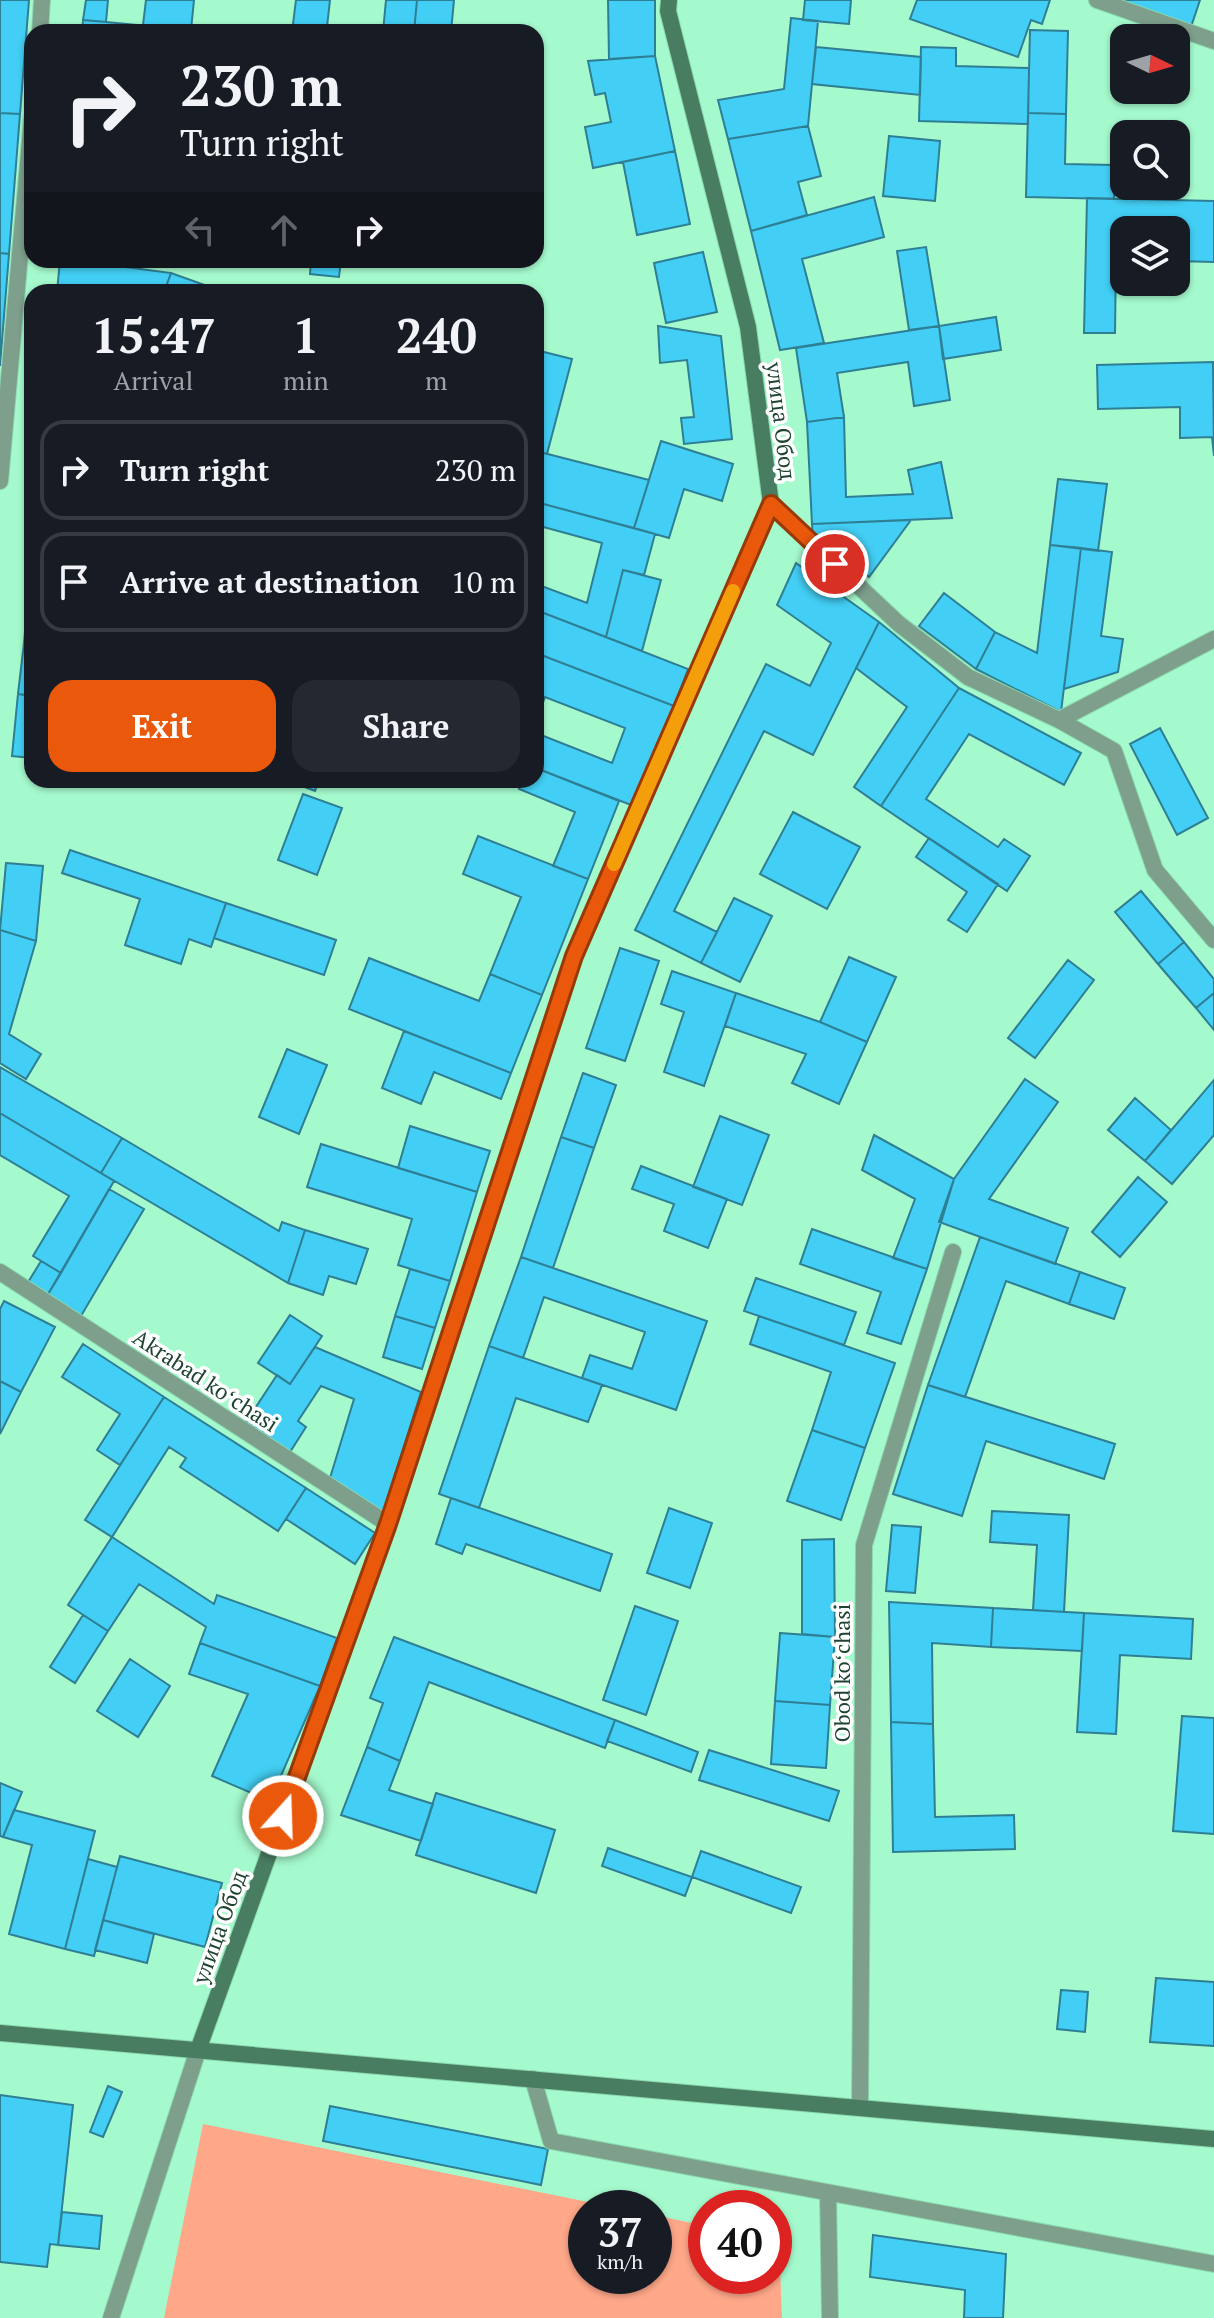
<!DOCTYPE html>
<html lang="en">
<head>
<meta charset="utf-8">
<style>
	:root { --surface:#171b24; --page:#242831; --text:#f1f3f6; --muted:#9ea1a6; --line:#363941; --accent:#ea580c }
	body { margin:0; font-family:"PT Serif",serif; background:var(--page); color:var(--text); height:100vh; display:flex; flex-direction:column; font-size:30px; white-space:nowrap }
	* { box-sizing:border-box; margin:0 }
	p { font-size:26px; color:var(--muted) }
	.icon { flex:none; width:44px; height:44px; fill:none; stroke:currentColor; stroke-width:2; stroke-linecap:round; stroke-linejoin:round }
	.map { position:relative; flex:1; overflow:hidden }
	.panel { position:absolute; left:24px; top:284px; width:520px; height:504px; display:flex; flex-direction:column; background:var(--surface); border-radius:24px; box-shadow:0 2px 6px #0004 }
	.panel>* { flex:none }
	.banner { position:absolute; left:24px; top:24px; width:520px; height:244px; border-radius:24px; box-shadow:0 2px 6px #0004; background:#171b24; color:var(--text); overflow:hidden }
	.needle { width:52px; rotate:95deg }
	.fabs { position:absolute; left:1110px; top:24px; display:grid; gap:16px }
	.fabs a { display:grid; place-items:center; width:80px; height:80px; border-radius:16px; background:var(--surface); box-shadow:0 2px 6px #0004; font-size:40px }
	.speed { position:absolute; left:568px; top:2190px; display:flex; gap:16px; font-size:40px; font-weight:700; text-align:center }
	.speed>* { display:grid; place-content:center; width:104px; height:104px; border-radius:50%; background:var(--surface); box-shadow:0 2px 6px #0004; line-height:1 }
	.speed small { font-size:20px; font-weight:400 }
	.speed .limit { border:12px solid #d22; background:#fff; color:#111 }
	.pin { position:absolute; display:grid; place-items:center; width:68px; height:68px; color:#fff; margin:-34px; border:4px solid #fff; border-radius:50%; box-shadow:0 2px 8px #0007 }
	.me { position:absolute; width:88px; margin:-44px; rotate:20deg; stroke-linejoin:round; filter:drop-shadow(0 0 6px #0008) }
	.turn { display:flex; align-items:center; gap:28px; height:168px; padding:0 24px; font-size:36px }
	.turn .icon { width:104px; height:104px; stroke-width:2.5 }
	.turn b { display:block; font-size:56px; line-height:68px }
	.lanes { display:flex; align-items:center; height:76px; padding:0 24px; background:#0003; justify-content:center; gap:40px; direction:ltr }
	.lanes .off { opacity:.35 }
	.eta { display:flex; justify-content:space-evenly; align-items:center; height:136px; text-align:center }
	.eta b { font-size:48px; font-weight:700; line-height:56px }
	.button { display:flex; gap:16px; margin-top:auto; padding:16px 24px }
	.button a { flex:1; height:92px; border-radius:24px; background:var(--accent); color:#fff; font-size:32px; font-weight:700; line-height:92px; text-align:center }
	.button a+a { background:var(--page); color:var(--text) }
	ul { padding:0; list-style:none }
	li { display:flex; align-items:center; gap:24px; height:100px; margin:0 16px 12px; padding:0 8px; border:4px solid var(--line); border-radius:24px }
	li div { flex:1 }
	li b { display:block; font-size:30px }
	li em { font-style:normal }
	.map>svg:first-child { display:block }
</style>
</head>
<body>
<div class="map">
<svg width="1214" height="2318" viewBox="0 0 1214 2318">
	<rect width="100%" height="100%" fill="#a5facd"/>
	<path fill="#fea789" d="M 203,2124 L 618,2208 L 586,2208 L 586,2276 L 654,2276 L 654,2215 L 706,2226 L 706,2276 L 774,2276 L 774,2240 L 779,2241 L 782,2318 L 164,2318 Z"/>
	<path fill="#43cff5" stroke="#2e7e94" stroke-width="2" d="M 0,0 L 29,0 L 20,114 L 0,113 Z
		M 86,0 L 108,0 L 106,22 L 83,20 Z
		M 146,0 L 194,0 L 191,30 L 143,25 Z
		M 296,0 L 330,0 L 327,27 L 367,32 L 292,32 Z
		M 386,0 L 417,0 L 414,32 L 383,32 Z
		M 417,0 L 454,0 L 451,32 L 414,32 Z
		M 608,0 L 655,0 L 655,56 L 609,59 Z
		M 805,0 L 851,0 L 849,24 L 803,20 Z
		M 917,0 L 1050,0 L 1042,24 L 1031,20 L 1018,57 L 910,19 Z
		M 1114,0 L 1200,0 L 1191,27 Z
		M 791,18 L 818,21 L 808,126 L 728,139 L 718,100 L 784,89 Z
		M 83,20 L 106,22 L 210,32 L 82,32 Z
		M 1030,30 L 1068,31 L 1066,114 L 1028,113 Z
		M 816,47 L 921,57 L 920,95 L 812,84 Z
		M 921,47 L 956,48 L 956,66 L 1029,68 L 1028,124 L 919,121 Z
		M 655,56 L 675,151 L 593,168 L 585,127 L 611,122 L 605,93 L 595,95 L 588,61 Z
		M 0,113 L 20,114 L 9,254 L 0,253 Z
		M 1028,113 L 1066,114 L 1065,164 L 1115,165 L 1114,199 L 1026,197 Z
		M 808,126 L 821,176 L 798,182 L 807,215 L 751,231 L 728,139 Z
		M 889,136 L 940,141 L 935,201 L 883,196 Z
		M 675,151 L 690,224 L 637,235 L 623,162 Z
		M 874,197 L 884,237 L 802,259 L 824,343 L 780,350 L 751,231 Z
		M 1087,198 L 1214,201 L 1214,262 L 1176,261 L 1176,230 L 1124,230 L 1124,259 L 1116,259 L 1115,333 L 1084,333 Z
		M 926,247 L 939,326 L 909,330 L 897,251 Z
		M 703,252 L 717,312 L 666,323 L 654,263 Z
		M 0,253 L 9,254 L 0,366 Z
		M 60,260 L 95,263 L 171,273 L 164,292 L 57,292 Z
		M 311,260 L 341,260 L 339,277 L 310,274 Z
		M 171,273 L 224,292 L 164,292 Z
		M 996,317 L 1001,350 L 943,359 L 939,326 Z
		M 658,326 L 721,336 L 732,439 L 684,444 L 681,418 L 694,417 L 687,360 L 660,363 Z
		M 939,326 L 950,400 L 914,406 L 908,362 L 837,373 L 844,417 L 807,422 L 796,348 Z
		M 536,350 L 572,359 L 547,454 L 536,451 Z
		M 1213,362 L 1214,456 L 1212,437 L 1180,438 L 1180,407 L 1098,409 L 1097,365 Z
		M 844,417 L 846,497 L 913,494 L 908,470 L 941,462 L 952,518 L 812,524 L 807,422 Z
		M 661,441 L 733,464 L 722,501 L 684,489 L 669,538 L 634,528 Z
		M 536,451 L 649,480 L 634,528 L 536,502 Z
		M 1058,479 L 1107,484 L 1098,551 L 1050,545 Z
		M 536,502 L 655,534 L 644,575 L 623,570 L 606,637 L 536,610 L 536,584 L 587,603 L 602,543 L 536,525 Z
		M 911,520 L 869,577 L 813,536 L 812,524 Z
		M 1050,545 L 1081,548 L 1061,712 L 976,669 L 995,632 L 1037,653 Z
		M 1081,548 L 1112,552 L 1101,636 L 1123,639 L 1118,672 L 1064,689 Z
		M 32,554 L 32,643 L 24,643 Z
		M 796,563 L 879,622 L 813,755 L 764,731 L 674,911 L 717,932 L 701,963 L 635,930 L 766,664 L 810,686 L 831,643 L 777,605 Z
		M 623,570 L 661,580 L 642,651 L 606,637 Z
		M 944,593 L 995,632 L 976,669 L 919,626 Z
		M 536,610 L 688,669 L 674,706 L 536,653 Z
		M 879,622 L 959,688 L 881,806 L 854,787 L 907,707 L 856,668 Z
		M 24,643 L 32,643 L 32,696 L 18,694 Z
		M 536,653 L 674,706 L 631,805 L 536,768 L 536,733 L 612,763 L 625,728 L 545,697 L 536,721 Z
		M 959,688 L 1081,753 L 1064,785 L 969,734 L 926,799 L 998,847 L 1004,839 L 1030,856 L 1007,891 L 881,806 Z
		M 18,694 L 32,696 L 32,758 L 12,756 Z
		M 1160,728 L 1208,818 L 1177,835 L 1130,744 Z
		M 536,768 L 619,801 L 588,879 L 553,866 L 575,812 L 519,789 L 522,780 L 536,780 Z
		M 286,780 L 319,780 L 315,791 Z
		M 303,794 L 342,808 L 317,875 L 278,860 Z
		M 793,812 L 860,847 L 827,909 L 760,874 Z
		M 478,836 L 588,879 L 542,995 L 490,974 L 521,897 L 463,874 Z
		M 929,838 L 998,884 L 967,932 L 948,920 L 967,892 L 916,857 Z
		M 70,850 L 226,903 L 211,947 L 189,939 L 181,964 L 125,945 L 140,899 L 62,873 Z
		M 6,863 L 43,866 L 36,941 L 0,930 Z
		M 1141,891 L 1184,942 L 1158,964 L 1115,912 Z
		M 734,898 L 772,916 L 740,982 L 701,963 Z
		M 226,903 L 336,940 L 324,975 L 214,938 Z
		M 0,930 L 36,941 L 9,1034 L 41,1054 L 26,1079 L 0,1063 Z
		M 1184,942 L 1214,979 L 1214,993 L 1196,1008 L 1158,964 Z
		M 620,948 L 659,961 L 625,1061 L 586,1048 Z
		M 849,957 L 896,977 L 867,1042 L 820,1022 Z
		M 369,958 L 479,1001 L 490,974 L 542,995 L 511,1073 L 349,1009 Z
		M 1068,960 L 1094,980 L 1035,1058 L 1008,1038 Z
		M 672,971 L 736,993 L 704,1086 L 664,1072 L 684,1012 L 661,1004 Z
		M 736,993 L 820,1022 L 867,1042 L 839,1104 L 792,1083 L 806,1054 L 725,1026 Z
		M 1214,993 L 1214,1030 L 1196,1008 Z
		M 404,1031 L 511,1073 L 501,1099 L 434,1072 L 421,1104 L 382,1088 Z
		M 287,1049 L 327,1065 L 299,1134 L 259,1117 Z
		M 0,1067 L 122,1138 L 101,1173 L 0,1113 Z
		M 583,1073 L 616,1085 L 594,1148 L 561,1137 Z
		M 1025,1079 L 1058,1102 L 989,1199 L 1068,1228 L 1055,1264 L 939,1222 L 954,1179 Z
		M 1214,1080 L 1214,1135 L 1172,1184 L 1145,1161 Z
		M 1135,1098 L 1171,1130 L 1145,1161 L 1108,1130 Z
		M 0,1113 L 114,1181 L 61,1273 L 33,1256 L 69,1196 L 0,1155 Z
		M 720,1116 L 769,1135 L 742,1205 L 693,1187 Z
		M 410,1126 L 490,1151 L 477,1192 L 398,1168 Z
		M 874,1135 L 954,1179 L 927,1269 L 893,1258 L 915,1199 L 862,1170 Z
		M 561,1137 L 594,1148 L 553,1268 L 521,1257 Z
		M 122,1138 L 279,1231 L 282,1222 L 305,1230 L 288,1283 L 101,1173 Z
		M 321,1144 L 477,1192 L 450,1281 L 398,1265 L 412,1219 L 307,1187 Z
		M 641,1166 L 727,1199 L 708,1248 L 664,1231 L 674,1204 L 632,1189 Z
		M 1138,1177 L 1167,1202 L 1120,1257 L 1092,1232 Z
		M 109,1189 L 144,1209 L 81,1316 L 47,1296 Z
		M 812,1229 L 927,1269 L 901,1344 L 867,1333 L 881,1292 L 800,1264 Z
		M 305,1230 L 368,1249 L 356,1284 L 329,1276 L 323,1295 L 288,1283 Z
		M 980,1237 L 1080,1272 L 1069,1304 L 1006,1281 L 965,1397 L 928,1385 Z
		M 521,1257 L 707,1321 L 676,1410 L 582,1378 L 590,1355 L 632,1369 L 645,1332 L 544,1297 L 523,1358 L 489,1346 Z
		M 41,1261 L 61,1273 L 47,1296 L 27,1284 Z
		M 410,1269 L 450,1281 L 435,1328 L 395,1316 Z
		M 1080,1272 L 1125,1288 L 1114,1319 L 1069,1304 Z
		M 756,1278 L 856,1312 L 844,1345 L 744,1311 Z
		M 4,1301 L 55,1327 L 21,1392 L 0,1381 L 0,1309 Z
		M 290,1315 L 322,1336 L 290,1384 L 258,1363 Z
		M 395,1316 L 435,1328 L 422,1369 L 383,1357 Z
		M 759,1316 L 895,1363 L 865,1448 L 812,1430 L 831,1372 L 750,1344 Z
		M 83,1344 L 164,1397 L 120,1465 L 97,1450 L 120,1414 L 62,1377 Z
		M 489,1346 L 602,1385 L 588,1422 L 516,1398 L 479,1508 L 439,1494 Z
		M 315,1347 L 421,1392 L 383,1513 L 330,1478 L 354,1399 L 321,1386 L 298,1421 L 306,1427 L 290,1452 L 246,1422 L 277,1375 L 290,1384 Z
		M 0,1381 L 21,1392 L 0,1434 Z
		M 928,1385 L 1115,1444 L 1104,1479 L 986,1441 L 962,1516 L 893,1494 Z
		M 164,1397 L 306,1488 L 278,1531 L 180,1467 L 186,1458 L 169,1447 L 112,1537 L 85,1520 Z
		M 812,1430 L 865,1448 L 841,1520 L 787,1501 Z
		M 306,1488 L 375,1533 L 355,1564 L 286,1519 Z
		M 451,1498 L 612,1554 L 600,1591 L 466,1544 L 462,1554 L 436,1544 Z
		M 669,1508 L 712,1523 L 690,1588 L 647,1573 Z
		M 992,1511 L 1069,1515 L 1064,1612 L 1033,1610 L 1037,1545 L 990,1542 Z
		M 892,1525 L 921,1527 L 915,1593 L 886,1591 Z
		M 112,1537 L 214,1604 L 217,1595 L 337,1638 L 320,1686 L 200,1643 L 206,1627 L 139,1584 L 108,1631 L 68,1605 Z
		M 834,1539 L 835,1637 L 802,1634 L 802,1540 Z
		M 889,1602 L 993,1608 L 991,1647 L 932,1643 L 933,1724 L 891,1722 Z
		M 635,1606 L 678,1621 L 646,1715 L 603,1700 Z
		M 993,1608 L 1084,1613 L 1082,1651 L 991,1647 Z
		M 1084,1613 L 1193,1619 L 1191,1659 L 1120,1655 L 1116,1734 L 1077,1732 Z
		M 83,1615 L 108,1631 L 75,1683 L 50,1667 Z
		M 780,1633 L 835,1637 L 830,1705 L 775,1701 Z
		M 394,1637 L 615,1720 L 605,1748 L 429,1682 L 400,1761 L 367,1747 L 383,1703 L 370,1698 Z
		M 200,1643 L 320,1686 L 270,1801 L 212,1776 L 248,1694 L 189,1674 Z
		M 130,1659 L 170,1686 L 138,1737 L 97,1711 Z
		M 775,1701 L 830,1705 L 826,1768 L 771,1764 Z
		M 1182,1716 L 1214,1718 L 1214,1834 L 1173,1831 Z
		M 615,1720 L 698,1752 L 691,1772 L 607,1741 Z
		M 891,1722 L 933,1724 L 935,1817 L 1014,1815 L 1015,1849 L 893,1852 Z
		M 367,1747 L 400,1761 L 389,1790 L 433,1804 L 421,1841 L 341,1815 Z
		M 709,1750 L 839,1791 L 829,1821 L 699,1780 Z
		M 0,1783 L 22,1792 L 3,1837 L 0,1836 Z
		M 436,1793 L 555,1830 L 536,1893 L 416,1855 Z
		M 14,1810 L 95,1831 L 65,1949 L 9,1934 L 32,1845 L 3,1837 Z
		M 608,1848 L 692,1877 L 685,1896 L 602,1866 Z
		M 701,1851 L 801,1887 L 791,1913 L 692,1877 Z
		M 120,1856 L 222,1883 L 205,1947 L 103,1920 Z
		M 88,1859 L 117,1867 L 94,1956 L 65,1949 Z
		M 103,1920 L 154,1934 L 147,1963 L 95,1950 Z
		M 1156,1978 L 1214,1982 L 1214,2046 L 1150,2042 Z
		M 1061,1990 L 1088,1992 L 1085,2032 L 1057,2029 Z
		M 108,2086 L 122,2092 L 103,2137 L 90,2132 Z
		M 0,2095 L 73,2105 L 58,2245 L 50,2244 L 47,2267 L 0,2262 Z
		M 330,2106 L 548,2149 L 541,2185 L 323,2141 Z
		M 62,2212 L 102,2216 L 99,2249 L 58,2245 Z
		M 873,2235 L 1006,2254 L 1003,2318 L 964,2318 L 965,2290 L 870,2277 Z"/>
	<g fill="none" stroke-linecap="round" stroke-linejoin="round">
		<defs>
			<path id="lane" d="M 1097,0 L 1214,41
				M 533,2079 L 551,2141 L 1214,2264
				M 828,2193 L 830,2318
				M 111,2318 L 198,2050"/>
			<path id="street" d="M 40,32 L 42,0
				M 0,481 L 32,118
				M 771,504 L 899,624 L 968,677 L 1059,720 L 1114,751 L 1155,870 L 1214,940
				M 1059,720 L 1214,639
				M 0,1272 L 388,1524
				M 860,2108 L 864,1545 L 953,1252"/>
			<path id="secondary" d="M 0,2033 L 1214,2139
				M 198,2050 L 388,1524 L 574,956 L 771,504 L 748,327 L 668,11 L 669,0"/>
		</defs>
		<use href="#lane" stroke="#8ad6ae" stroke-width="18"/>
		<use href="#street" stroke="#8ad6ae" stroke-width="18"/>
		<use href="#secondary" stroke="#8ad6ae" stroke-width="18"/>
		<use href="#lane" stroke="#7d9f8c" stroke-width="16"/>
		<use href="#street" stroke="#7d9f8c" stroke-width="16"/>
		<use href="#secondary" stroke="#497d62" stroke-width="16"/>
	</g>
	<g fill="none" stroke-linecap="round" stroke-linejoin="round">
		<defs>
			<path id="route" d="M 283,1816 L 388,1524 L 574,956 L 771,504 L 835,564"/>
		</defs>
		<use href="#route" stroke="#983908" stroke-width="20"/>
		<use href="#route" stroke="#ea580c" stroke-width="14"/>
		<path stroke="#f59e0b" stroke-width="14" d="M 614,864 L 733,591"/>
	</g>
	<g text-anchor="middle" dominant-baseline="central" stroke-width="7" stroke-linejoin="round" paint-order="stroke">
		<g font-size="22" fill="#204432" stroke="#fff">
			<text transform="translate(782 421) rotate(83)">улица Обод</text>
			<text transform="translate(206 1380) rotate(33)">Akrabad koʻchasi</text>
			<text transform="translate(841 1673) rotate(-90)">Obod koʻchasi</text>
			<text transform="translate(219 1927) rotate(-70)">улица Обод</text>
		</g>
	</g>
</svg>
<div class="fabs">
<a><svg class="needle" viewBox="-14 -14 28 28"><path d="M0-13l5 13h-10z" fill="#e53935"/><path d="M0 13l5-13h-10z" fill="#9ea1a6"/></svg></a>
<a><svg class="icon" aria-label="search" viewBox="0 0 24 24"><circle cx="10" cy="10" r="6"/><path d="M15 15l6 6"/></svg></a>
<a><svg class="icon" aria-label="layers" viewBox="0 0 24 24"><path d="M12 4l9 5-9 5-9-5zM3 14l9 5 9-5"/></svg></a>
</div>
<div class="speed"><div>37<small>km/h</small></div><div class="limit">40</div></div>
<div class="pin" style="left:835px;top:564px;background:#d93025"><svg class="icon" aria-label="arrive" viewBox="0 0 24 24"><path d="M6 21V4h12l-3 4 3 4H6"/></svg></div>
<svg class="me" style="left:283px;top:1816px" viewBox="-20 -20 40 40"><circle r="17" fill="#ea580c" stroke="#fff" stroke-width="3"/><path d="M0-11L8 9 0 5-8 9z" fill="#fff"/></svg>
<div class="banner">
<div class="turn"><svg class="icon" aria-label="right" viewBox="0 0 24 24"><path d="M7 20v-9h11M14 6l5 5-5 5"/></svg><div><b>230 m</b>Turn right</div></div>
<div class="lanes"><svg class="icon off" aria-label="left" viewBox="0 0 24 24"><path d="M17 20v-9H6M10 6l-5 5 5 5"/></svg><svg class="icon off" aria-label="ahead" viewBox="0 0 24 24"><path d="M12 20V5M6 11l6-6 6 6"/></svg><svg class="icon" aria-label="right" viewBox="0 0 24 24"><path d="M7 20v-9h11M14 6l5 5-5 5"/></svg></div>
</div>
<section class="panel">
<div class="eta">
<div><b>15:47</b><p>Arrival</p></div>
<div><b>1</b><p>min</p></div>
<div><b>240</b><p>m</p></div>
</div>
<ul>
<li><svg class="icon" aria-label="right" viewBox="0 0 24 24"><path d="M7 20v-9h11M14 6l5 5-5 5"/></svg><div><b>Turn right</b></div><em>230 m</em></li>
<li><svg class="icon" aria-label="arrive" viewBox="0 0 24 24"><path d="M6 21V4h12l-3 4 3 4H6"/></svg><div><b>Arrive at destination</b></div><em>10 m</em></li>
</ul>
<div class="button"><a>Exit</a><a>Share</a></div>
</section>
</div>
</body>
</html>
